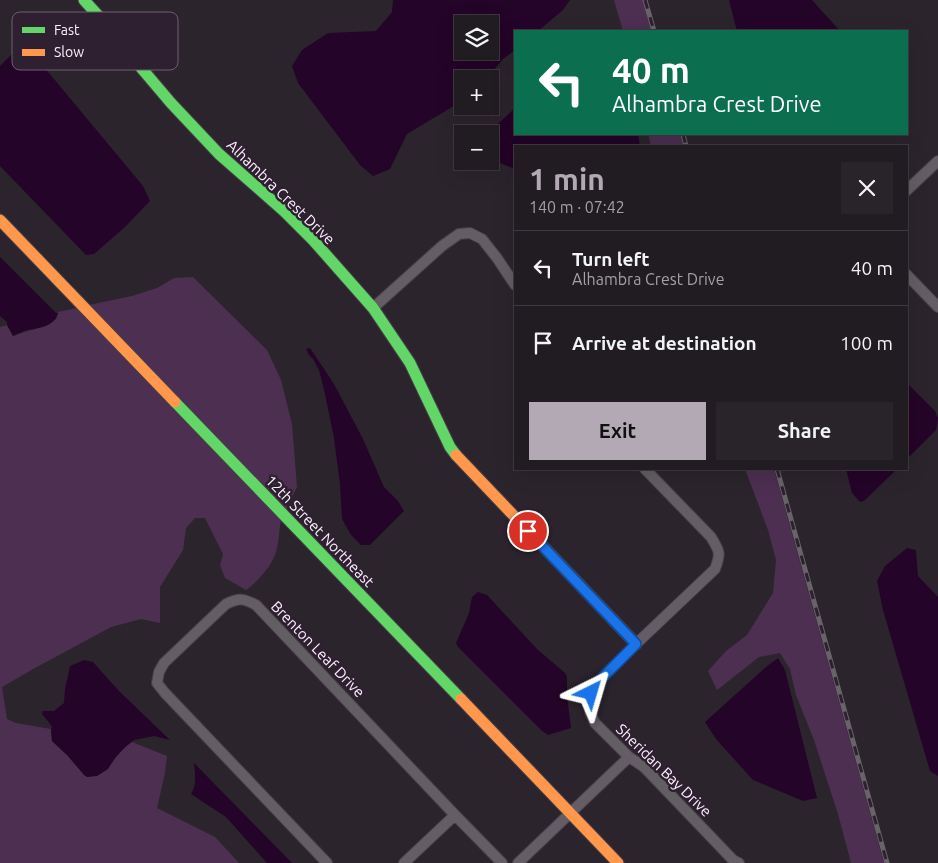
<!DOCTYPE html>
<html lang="en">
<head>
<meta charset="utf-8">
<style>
	:root { --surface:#211b22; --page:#29242a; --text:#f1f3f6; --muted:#a2a1a5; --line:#3e3940; --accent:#b3a9b4 }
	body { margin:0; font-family:Ubuntu,sans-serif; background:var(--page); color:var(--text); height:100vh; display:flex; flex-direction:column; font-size:19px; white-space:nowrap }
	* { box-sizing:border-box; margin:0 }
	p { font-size:16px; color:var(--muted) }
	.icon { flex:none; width:28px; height:28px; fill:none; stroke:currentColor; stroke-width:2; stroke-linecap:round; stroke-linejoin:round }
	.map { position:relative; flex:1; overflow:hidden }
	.sheet { position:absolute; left:514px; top:145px; width:394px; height:325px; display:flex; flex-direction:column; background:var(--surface); border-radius:0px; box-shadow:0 5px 20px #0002,0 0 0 1px var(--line) }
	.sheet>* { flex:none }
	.guide { position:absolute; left:514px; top:30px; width:394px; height:105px; border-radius:0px; box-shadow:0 5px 20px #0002,0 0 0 1px var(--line); background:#0b6e4f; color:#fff; overflow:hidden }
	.tools { position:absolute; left:454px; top:15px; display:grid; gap:10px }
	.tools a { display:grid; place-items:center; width:45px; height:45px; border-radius:0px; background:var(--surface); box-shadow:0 5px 20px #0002,0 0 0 1px var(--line); font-size:25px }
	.pin { position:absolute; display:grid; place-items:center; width:42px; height:42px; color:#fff; margin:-21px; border:2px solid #fff; border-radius:50%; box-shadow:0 1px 5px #0007 }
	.me { position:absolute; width:55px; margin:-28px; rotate:40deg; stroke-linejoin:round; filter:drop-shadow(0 0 4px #0008) }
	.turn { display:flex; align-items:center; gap:18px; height:105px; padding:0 15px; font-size:22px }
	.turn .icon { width:65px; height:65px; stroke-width:2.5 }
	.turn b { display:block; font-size:35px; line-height:42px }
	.round { display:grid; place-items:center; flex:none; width:52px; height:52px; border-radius:0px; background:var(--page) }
	.overview { display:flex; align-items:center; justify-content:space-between; height:85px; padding:0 15px }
	h1 { font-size:30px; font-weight:600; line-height:38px; color:var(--accent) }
	.primary-button { display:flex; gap:10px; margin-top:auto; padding:10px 15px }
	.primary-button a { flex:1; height:58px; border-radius:0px; background:var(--accent); color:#111; font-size:20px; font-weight:600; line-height:58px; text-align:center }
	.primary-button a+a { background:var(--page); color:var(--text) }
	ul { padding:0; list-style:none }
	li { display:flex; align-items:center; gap:15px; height:75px; padding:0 15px; border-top:1px solid var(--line) }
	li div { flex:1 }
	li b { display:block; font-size:19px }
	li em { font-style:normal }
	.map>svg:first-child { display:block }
</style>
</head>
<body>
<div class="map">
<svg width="938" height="863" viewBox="0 0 938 863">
	<rect width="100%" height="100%" fill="#2c242d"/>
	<path fill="#4d2f51" d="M 614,0 L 643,0 L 652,31 L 623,31 Z
		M 648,134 L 681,134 L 684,146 L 651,146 Z
		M 193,277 L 267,350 L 281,380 L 292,424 L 297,487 L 286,510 L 89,305 L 132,296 L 157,288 L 174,278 Z
		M 77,308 L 281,520 C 279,530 279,542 276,552 C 272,566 257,582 246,590 L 225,578 L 220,565 L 223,554 L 205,518 L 195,518 L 186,528 L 183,550 L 160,587 L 160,623 L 141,619 L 111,627 L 35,668 L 2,687 L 7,719 L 16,723 L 51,729 L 52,741 L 67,755 L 112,763 C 117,754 124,748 132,742 L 167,756 L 165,773 L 157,808 L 215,837 L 239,863 L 0,863 L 0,327 L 7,325 L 13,336 C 28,330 43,329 56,319 L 58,312 Z
		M 745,469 L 774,469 L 884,863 L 851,863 L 838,814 L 814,740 L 796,695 L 790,669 L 780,653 L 759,657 L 717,690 L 708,671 L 726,651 L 747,635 L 773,593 L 776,560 L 768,530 Z"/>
	<path fill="#240428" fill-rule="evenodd" d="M 393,0 L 570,0 L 563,10 L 538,31 L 515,31 L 515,50 L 503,59 L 486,79 L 462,79 L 462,101 L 407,134 L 390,169 L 373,176 L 360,165 L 298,83 L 292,66 L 302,50 L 328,33 L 376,31 L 392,12 ZM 462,24 L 490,24 L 490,51 L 462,51 Z
		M 729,0 L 812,0 L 840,31 L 737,31 Z
		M 22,47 L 29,49 L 143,186 L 150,201 L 125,227 L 94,254 L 86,255 L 0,166 L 0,66 L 12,54 Z
		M 515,108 L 515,134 L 638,134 L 640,146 L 515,146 L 515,169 L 490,159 L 490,134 L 487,134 Z
		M 0,257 L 56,313 L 58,313 C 55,326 40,328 28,330 C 23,331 18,334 13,336 L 7,325 L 7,322 L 0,316 Z
		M 310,348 L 334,384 L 363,439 L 384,487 L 398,501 L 404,511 L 370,545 L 361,545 L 351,535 L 342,519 L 340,485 L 334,438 L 325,394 L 319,370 L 313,359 L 309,355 L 306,349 Z
		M 906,382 L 935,411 L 938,418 L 936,430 L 906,460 Z
		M 846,469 L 897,469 L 864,501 L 860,502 L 852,493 Z
		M 907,548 L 916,550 L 918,576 L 938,597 L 938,776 L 930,771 L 883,610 L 877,581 L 885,566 Z
		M 478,592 L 487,595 L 538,650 L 564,672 L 567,676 L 567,696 L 571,728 L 548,735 L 541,730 L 458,647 L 456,643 L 469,613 L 472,597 Z
		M 778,658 L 785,670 L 817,798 L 803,801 L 753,780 L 716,739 L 705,722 L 766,667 Z
		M 84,660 L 93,662 L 119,691 L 170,740 L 154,736 L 134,740 L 125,747 L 115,758 L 108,769 L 97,776 L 87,777 L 84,775 L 67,755 L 52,741 L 51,729 L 52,728 L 51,725 L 42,714 L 43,711 L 54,711 L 64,703 L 65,689 L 70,666 Z
		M 194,763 L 292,863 L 267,863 L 226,817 L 191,794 C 197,785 195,773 194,763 Z"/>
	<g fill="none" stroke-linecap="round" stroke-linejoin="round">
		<defs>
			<path id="street" d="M 906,191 L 938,161
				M 906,274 L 938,307
				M 373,308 L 442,246 L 459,234 L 470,233 L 482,239 L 497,258 L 515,285
				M 645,469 L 711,537 C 720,552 721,553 715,569 L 636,644 L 598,682 L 591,693 L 590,712 L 595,723 L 629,757 L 644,767 L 733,860 L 739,863
				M 327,863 L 165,693 L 157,683 L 159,672 L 164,663 L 226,604 C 239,598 243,598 256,605 L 455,815 L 502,863
				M 404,863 L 455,815
				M 518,863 L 629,757"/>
			<path id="fast" d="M 84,0 L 115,34 L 143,70 L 171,103 L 219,154 L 284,211 L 313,240 L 373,308 L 410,363 L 450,447 L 456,455
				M 175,402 L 461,699"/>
			<path id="slow" d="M 0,220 L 175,402
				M 456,455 L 636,644
				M 461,699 L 618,863"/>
		</defs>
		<use href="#street" stroke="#463f47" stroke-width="12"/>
		<use href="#fast" stroke="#463f47" stroke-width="13"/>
		<use href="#slow" stroke="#463f47" stroke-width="13"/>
		<use href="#street" stroke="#635d64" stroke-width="10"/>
		<use href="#fast" stroke="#63d668" stroke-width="11"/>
		<use href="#slow" stroke="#ff974d" stroke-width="11"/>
		<defs>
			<path id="rail" d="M 645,0 L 654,31
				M 683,134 L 686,146
				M 777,469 L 887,863"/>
		</defs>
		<use href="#rail" stroke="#686369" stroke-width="5"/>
		<use href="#rail" stroke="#2f2031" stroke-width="3" stroke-dasharray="9" stroke-linecap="butt"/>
	</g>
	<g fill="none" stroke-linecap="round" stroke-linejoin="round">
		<defs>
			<path id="route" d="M 528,531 L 636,644 L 598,682 L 591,693"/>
		</defs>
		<use href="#route" stroke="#114b97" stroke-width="12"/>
		<use href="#route" stroke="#1a73e8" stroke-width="9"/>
	</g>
	<g text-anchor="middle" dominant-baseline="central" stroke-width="5" stroke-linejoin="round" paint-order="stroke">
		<g font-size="15" fill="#fbf1fc" stroke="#2f2031">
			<text transform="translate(281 192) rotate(44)">Alhambra Crest Drive</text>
			<text transform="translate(320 531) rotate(46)">12th Street Northeast</text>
			<text transform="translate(318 649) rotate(46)">Brenton Leaf Drive</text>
			<text transform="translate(664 770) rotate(44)">Sheridan Bay Drive</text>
		</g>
	</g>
	<rect x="12" y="12" width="166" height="58" rx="8" fill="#2f2031" stroke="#6c5f6e" stroke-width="1"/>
	<rect x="22" y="27" width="23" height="6" fill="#63d668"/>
	<rect x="22" y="49" width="23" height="7" fill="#ff974d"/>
	<g font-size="14" fill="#fbf1fc">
		<text x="54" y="35">Fast</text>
		<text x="54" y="57">Slow</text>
	</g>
</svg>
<div class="tools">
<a><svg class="icon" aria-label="layers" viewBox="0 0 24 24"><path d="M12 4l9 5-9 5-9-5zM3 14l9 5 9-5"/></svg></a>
<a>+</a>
<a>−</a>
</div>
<div class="pin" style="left:528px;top:531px;background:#d93025"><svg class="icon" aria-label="arrive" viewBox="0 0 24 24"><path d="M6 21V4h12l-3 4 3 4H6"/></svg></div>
<svg class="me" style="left:591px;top:693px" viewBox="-20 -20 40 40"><path d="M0-17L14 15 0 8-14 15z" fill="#1a73e8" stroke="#fff" stroke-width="4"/></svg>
<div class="guide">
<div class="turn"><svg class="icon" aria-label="left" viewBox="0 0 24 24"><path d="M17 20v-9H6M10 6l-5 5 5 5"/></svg><div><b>40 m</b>Alhambra Crest Drive</div></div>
</div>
<section class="sheet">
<div class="overview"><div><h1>1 min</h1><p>140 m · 07:42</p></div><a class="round"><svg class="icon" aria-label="close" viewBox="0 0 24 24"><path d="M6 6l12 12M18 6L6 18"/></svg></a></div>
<ul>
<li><svg class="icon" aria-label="left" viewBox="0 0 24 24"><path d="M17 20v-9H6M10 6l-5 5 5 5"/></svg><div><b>Turn left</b><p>Alhambra Crest Drive</p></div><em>40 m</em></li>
<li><svg class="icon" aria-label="arrive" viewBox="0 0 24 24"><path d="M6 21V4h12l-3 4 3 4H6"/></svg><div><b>Arrive at destination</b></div><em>100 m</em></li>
</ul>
<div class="primary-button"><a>Exit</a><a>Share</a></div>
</section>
</div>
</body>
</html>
